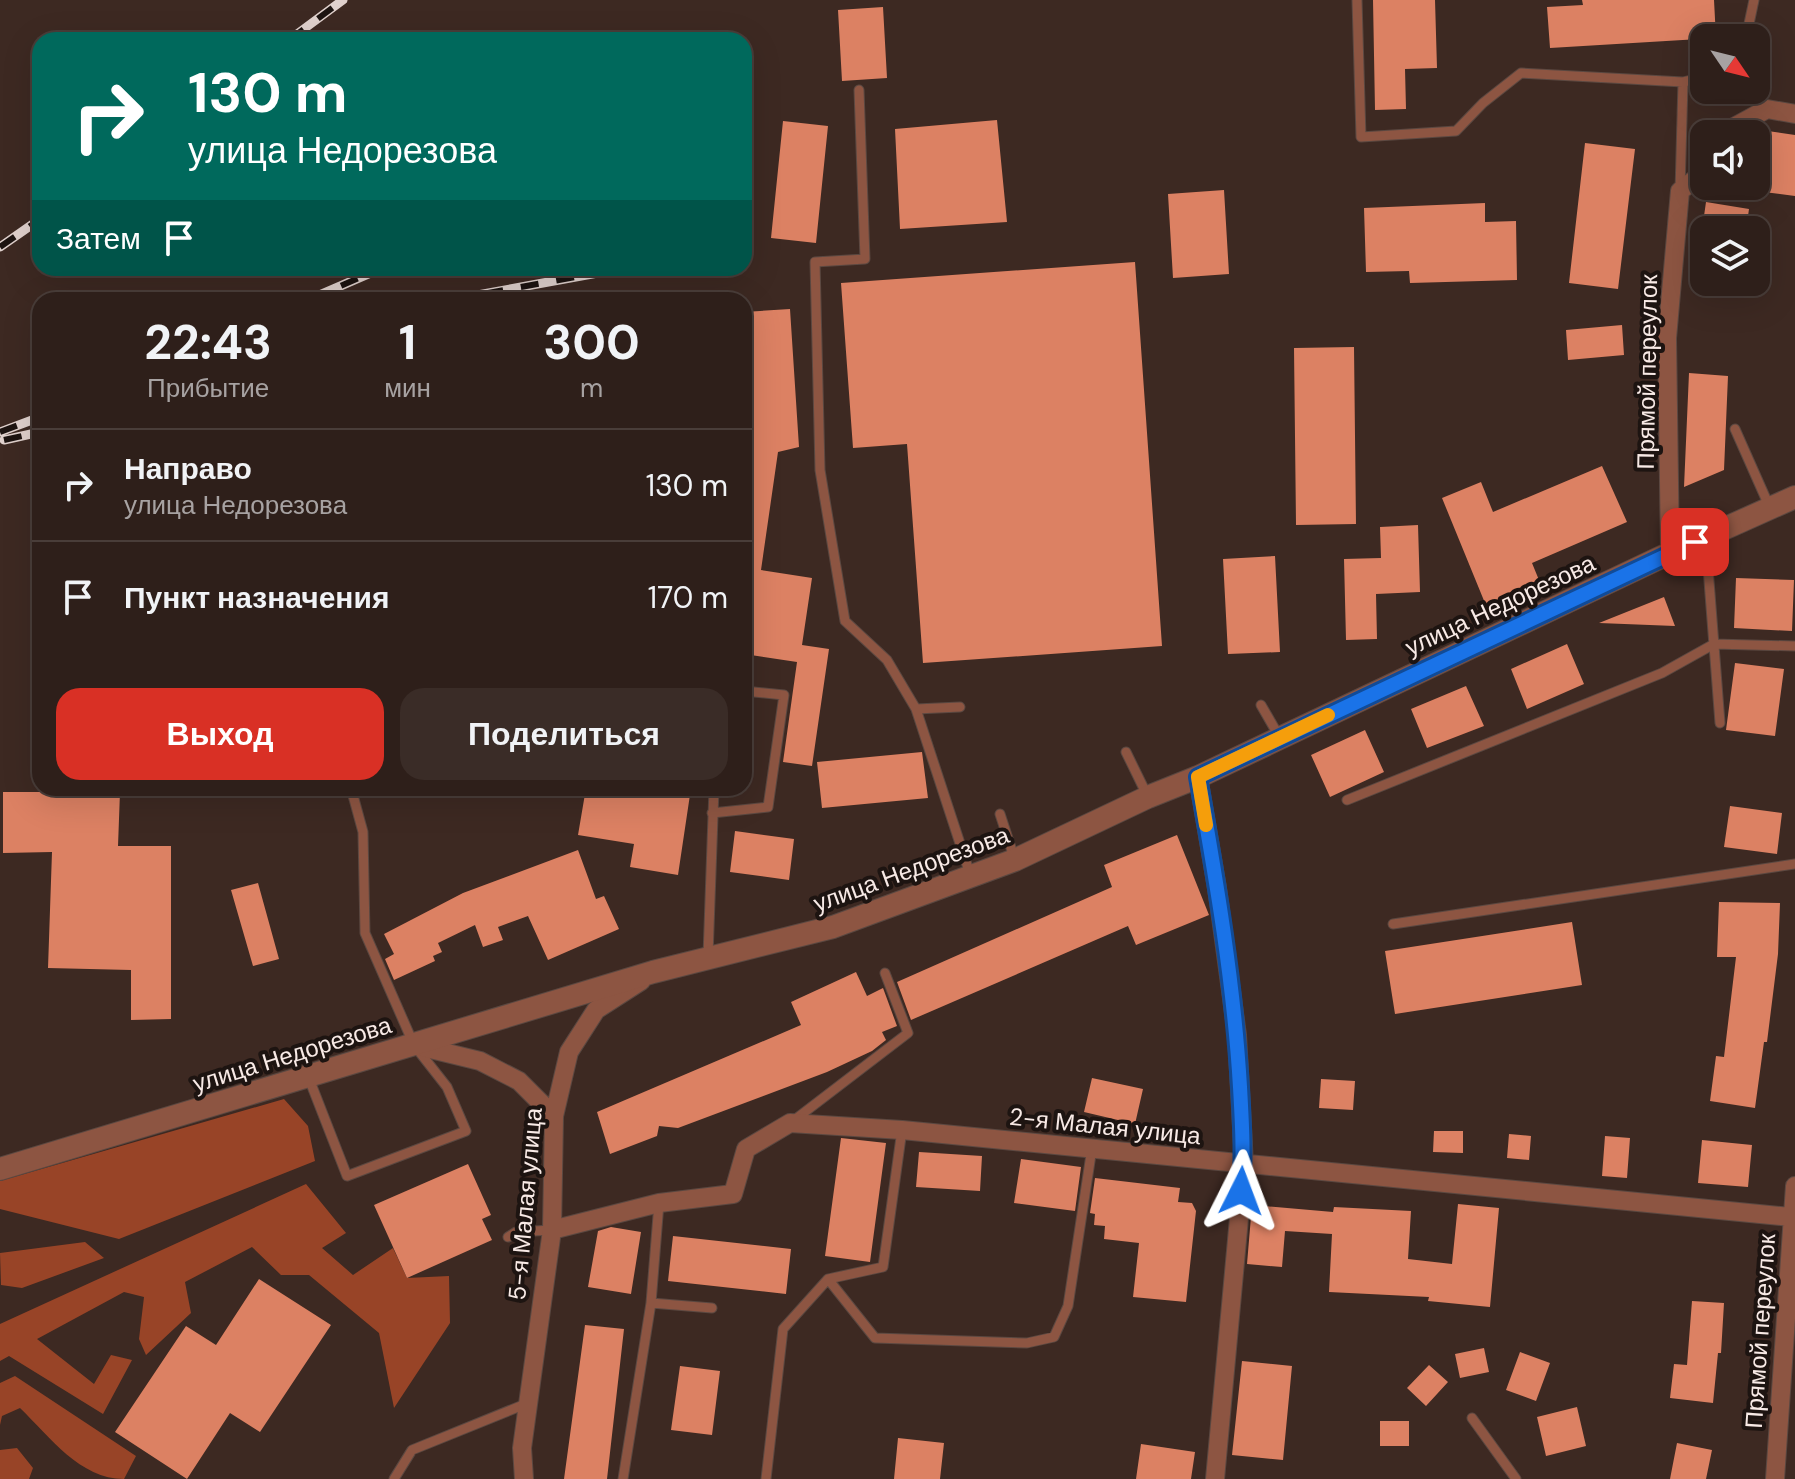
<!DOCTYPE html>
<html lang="ru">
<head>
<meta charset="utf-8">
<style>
	:root { --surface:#2e1f1a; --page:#3a2c27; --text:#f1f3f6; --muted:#a7a2a2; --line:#493d39; --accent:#d93025 }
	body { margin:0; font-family:"DM Sans",sans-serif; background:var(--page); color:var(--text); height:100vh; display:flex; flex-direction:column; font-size:30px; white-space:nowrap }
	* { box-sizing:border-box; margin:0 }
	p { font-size:26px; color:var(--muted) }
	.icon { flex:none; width:44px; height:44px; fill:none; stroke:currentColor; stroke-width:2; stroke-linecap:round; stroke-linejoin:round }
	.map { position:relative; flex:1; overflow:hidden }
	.details { position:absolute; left:32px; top:292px; width:720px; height:504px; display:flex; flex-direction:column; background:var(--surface); border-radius:24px; box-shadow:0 8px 32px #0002,0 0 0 2px var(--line) }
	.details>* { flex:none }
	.top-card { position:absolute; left:32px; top:32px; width:720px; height:244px; border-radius:24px; box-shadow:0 8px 32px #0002,0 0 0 2px var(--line); background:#00695c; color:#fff; overflow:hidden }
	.needle { width:52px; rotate:125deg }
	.buttons { position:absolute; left:1690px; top:24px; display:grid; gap:16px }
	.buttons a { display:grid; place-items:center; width:80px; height:80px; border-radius:16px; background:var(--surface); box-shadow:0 8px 32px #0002,0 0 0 2px var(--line); font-size:40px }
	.pin { position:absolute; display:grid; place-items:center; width:68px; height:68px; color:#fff; margin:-34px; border-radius:16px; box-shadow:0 4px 12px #0006 }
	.me { position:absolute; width:88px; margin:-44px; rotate:3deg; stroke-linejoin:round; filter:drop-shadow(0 0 6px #0008) }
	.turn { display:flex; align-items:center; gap:28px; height:168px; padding:0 24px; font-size:36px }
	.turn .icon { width:104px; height:104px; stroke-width:2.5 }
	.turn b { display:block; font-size:56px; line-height:68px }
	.then { display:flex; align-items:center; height:76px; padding:0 24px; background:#0003; gap:16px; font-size:30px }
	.eta { display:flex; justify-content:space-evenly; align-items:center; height:136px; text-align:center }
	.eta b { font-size:48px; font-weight:700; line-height:56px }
	.button { display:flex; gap:16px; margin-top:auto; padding:16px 24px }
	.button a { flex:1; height:92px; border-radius:24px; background:var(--accent); color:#fff; font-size:32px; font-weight:700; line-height:92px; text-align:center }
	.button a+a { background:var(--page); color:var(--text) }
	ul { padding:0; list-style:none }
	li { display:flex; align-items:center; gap:24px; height:112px; padding:0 24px; border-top:2px solid var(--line) }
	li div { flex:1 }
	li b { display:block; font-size:30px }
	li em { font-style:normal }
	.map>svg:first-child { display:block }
</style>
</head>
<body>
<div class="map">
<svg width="1795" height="1479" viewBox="0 0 1795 1479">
	<rect width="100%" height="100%" fill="#3d2922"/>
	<path fill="#984427" d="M 284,1099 L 308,1126 L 315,1161 L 119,1239 L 0,1209 L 0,1181 Z
		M 306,1184 L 346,1233 L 322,1248 L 353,1275 L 393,1248 L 407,1278 L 449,1276 L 450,1323 L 394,1408 L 379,1333 L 309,1275 L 281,1275 L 252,1247 L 185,1282 L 191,1313 L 146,1355 L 139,1339 L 144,1297 L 124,1292 L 37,1339 L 94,1384 L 111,1355 L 132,1360 L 103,1414 L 9,1356 L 0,1361 L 0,1324 Z
		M 85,1242 L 104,1258 L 22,1288 L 1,1285 L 0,1253 Z
		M 15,1376 L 136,1456 L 124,1479 C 80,1479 50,1437 20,1408 L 2,1416 L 0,1425 L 0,1383 Z
		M 17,1448 L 33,1468 L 29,1479 L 0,1479 L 0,1450 Z"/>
	<path fill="#dc8163" d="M 1373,0 L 1435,0 L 1437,68 L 1405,69 L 1406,109 L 1375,110 Z
		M 1582,0 L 1714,0 L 1716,38 L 1550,48 L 1547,7 L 1583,5 Z
		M 883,7 L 887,78 L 842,81 L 838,10 Z
		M 997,120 L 1007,222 L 900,229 L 895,129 Z
		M 783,121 L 828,126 L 816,243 L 771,238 Z
		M 1761,130 L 1795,135 L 1795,196 L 1756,191 L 1756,164 Z
		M 1585,143 L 1635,149 L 1618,289 L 1569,283 Z
		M 1224,190 L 1229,274 L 1173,278 L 1168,194 Z
		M 1706,202 L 1749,209 L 1746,230 L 1702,230 Z
		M 1485,203 L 1485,222 L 1516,221 L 1517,280 L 1410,283 L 1409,271 L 1366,272 L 1364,208 Z
		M 1135,262 L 1162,646 L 923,663 L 907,444 L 853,448 L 841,283 Z
		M 790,309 L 799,447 L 778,452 L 761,570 L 812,578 L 802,645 L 829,649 L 812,766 L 783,762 L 797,662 L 744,654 L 744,349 L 747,349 L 744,312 Z
		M 1622,325 L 1624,355 L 1568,360 L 1566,330 Z
		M 1354,347 L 1356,524 L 1296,525 L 1294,348 Z
		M 1689,373 L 1728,376 L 1724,470 L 1684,487 Z
		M 1602,466 L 1627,522 L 1532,563 L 1541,585 L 1487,608 L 1442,498 L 1481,482 L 1493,512 Z
		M 1418,525 L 1420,592 L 1376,594 L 1377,639 L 1346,640 L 1344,559 L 1381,558 L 1380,527 Z
		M 1275,556 L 1280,652 L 1228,654 L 1223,559 Z
		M 1736,578 L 1794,580 L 1792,631 L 1734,628 Z
		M 1664,597 L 1675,626 L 1599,623 Z
		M 1567,644 L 1584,684 L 1527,709 L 1511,669 Z
		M 1735,663 L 1784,669 L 1775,736 L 1726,730 Z
		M 1466,686 L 1484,726 L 1427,748 L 1411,709 Z
		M 1365,730 L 1384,772 L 1330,797 L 1311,755 Z
		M 922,752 L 928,798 L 822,808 L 817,762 Z
		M 586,788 L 691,788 L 678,875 L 630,867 L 634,844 L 578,835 Z
		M 54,790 L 120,792 L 118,846 L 171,846 L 171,1019 L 131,1020 L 131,970 L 48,968 L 52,852 L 3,853 L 3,792 L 54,792 Z
		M 1730,806 L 1782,813 L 1777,854 L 1724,847 Z
		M 735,831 L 794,839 L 789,880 L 730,872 Z
		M 1177,835 L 1209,915 L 1136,945 L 1128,926 L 911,1020 L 897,982 L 1112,887 L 1104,865 Z
		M 578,850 L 596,899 L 604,896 L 619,929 L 548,960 L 528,916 L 498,927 L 503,940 L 483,947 L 475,925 L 438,943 L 442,952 L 433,956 L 435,961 L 394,980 L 385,959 L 394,954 L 384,934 L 463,893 Z
		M 258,883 L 279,959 L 253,966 L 231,890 Z
		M 1719,902 L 1780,903 L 1778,954 L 1767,1042 L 1764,1042 L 1755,1108 L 1710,1101 L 1716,1056 L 1724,1057 L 1736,957 L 1717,957 Z
		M 1572,922 L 1582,985 L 1395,1014 L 1385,951 Z
		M 856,972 L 867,996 L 883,988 L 897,1026 L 882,1032 L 886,1040 L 872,1051 L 827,1072 L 678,1128 L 659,1126 L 657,1136 L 610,1154 L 597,1112 L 801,1025 L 791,1002 Z
		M 1092,1078 L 1143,1089 L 1135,1124 L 1084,1112 Z
		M 1321,1079 L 1355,1081 L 1353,1110 L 1319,1108 Z
		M 1434,1131 L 1463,1131 L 1463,1153 L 1433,1152 Z
		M 1509,1134 L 1531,1136 L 1529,1160 L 1507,1158 Z
		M 1605,1136 L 1630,1138 L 1627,1178 L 1602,1176 Z
		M 841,1138 L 886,1143 L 870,1262 L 825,1256 Z
		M 1702,1140 L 1752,1145 L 1748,1187 L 1698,1183 Z
		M 919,1152 L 982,1156 L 980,1191 L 916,1187 Z
		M 1021,1159 L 1081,1167 L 1075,1211 L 1014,1203 Z
		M 468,1164 L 491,1215 L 482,1219 L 492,1240 L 407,1278 L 374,1205 Z
		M 1095,1178 L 1180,1188 L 1178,1202 L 1192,1203 L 1196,1211 L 1186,1302 L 1133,1297 L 1139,1243 L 1104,1239 L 1105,1226 L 1094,1225 L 1095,1214 L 1090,1213 Z
		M 1458,1204 L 1499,1208 L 1490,1307 L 1428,1301 L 1429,1297 L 1329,1292 L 1332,1234 L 1285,1231 L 1282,1267 L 1247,1264 L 1252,1205 L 1333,1212 L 1334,1207 L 1411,1211 L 1408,1259 L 1452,1264 Z
		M 611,1227 L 641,1232 L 631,1294 L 588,1287 L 598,1231 Z
		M 673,1236 L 791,1249 L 786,1294 L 668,1281 Z
		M 259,1279 L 331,1325 L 260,1432 L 230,1413 L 187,1479 L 115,1432 L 186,1326 L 216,1345 Z
		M 1692,1301 L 1724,1303 L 1721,1353 L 1718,1353 L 1713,1403 L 1670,1398 L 1674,1364 L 1687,1365 Z
		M 585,1325 L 624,1329 L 607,1479 L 564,1479 Z
		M 1484,1348 L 1489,1372 L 1460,1378 L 1455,1354 Z
		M 1520,1352 L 1550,1363 L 1536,1401 L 1506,1390 Z
		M 1242,1361 L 1292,1366 L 1283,1460 L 1232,1455 Z
		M 1429,1365 L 1448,1382 L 1426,1406 L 1407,1388 Z
		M 680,1366 L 720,1371 L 712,1435 L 671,1430 Z
		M 1577,1407 L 1586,1446 L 1546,1456 L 1537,1417 Z
		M 1380,1421 L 1409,1421 L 1409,1446 L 1380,1446 Z
		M 898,1438 L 944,1443 L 940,1479 L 894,1479 Z
		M 1677,1443 L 1712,1450 L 1706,1479 L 1670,1479 Z
		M 1141,1444 L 1195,1452 L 1191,1479 L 1136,1479 Z"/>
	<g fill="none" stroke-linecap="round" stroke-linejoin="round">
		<defs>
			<path id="service" d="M 1357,0 L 1361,137 L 1456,131 L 1483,103 L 1521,73 L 1683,82 L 1704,77
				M 1746,38 L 1754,0
				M 859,90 L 865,259 L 815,262 L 820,470 L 845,621 L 887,660 L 916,709 L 960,707
				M 1680,191 L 1683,82
				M 1735,429 L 1770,508
				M 1707,555 L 1720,723
				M 1261,705 L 1280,738
				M 916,709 L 970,874
				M 1126,752 L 1148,797
				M 1347,800 L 1662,673 L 1714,644 L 1795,646
				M 712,813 L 768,807 L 784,695 L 744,691
				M 1000,814 L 1015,860
				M 1393,924 L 1795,864
				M 708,956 L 714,788
				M 308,1076 L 347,1176 L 466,1131 L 447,1087 L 414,1045 L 365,933 L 363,832 L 351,788
				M 793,1121 L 908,1033 L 885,973
				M 508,1237 L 516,1232 L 552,1230
				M 828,1279 L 875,1338 L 1027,1343 L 1054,1337 L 1068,1306 L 1092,1148
				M 651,1303 L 712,1308
				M 1472,1418 L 1516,1479
				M 394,1479 L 412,1450 L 528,1403
				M 623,1479 L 651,1303 L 659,1203
				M 766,1479 L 783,1329 L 828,1279 L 883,1267 L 902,1130"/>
			<path id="minor" d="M 1730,134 L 1734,127 L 1767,109 L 1795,114
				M 1670,553 L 1667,338 L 1680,191 L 1704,172
				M 1198,777 L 1217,888 L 1237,1035 L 1244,1164 L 1215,1479
				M 414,1045 L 480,1061 L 519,1081 L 554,1116
				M 552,1230 L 659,1203 L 733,1194 L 746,1149 L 790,1123 L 902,1130 L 1791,1217
				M 524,1479 L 522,1448 L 552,1230 L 554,1116 L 569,1052 L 596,1010 L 641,981
				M 1775,1479 L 1795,1186"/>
			<path id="tertiary" d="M 0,1169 L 653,972 L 833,927 L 1015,860 L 1148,797 L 1198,777 L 1670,553 L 1795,497"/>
		</defs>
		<use href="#service" stroke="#5b4841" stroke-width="11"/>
		<use href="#minor" stroke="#5b4841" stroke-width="20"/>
		<use href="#tertiary" stroke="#5b4841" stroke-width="24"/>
		<use href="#service" stroke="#8d5542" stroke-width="9"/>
		<use href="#minor" stroke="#8d5542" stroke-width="18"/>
		<use href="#tertiary" stroke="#8d5542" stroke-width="22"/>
		<defs>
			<path id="rail" d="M 289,40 L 343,0
				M 0,247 L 40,219
				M 308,300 L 382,268
				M 450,300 L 625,268
				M 0,432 L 40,417
				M 4,440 L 40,432"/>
		</defs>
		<use href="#rail" stroke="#e0d1cd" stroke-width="9"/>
		<use href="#rail" stroke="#1d1411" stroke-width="6" stroke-dasharray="18" stroke-linecap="butt"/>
	</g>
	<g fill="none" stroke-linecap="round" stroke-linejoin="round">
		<defs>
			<path id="route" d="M 1241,1191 C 1244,1156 1242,1122 1240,1087 C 1234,983 1216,879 1198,777 L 1695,542"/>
		</defs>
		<use href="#route" stroke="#114b97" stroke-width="20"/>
		<use href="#route" stroke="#1a73e8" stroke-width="14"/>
		<path stroke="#f59e0b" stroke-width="14" d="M 1206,825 L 1198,777 L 1328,715"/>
	</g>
	<g text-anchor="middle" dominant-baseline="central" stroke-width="8" stroke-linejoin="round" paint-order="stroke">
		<g font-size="24" fill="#f8eae6" stroke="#1d1411">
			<text transform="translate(1647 372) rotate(-89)">Прямой переулок</text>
			<text transform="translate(1500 605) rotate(-25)">улица Недорезова</text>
			<text transform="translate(911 869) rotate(-20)">улица Недорезова</text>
			<text transform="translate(292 1054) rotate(-17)">улица Недорезова</text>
			<text transform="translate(1105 1126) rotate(6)">2-я Малая улица</text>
			<text transform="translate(525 1204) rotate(-85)">5-я Малая улица</text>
			<text transform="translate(1760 1331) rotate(-86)">Прямой переулок</text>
		</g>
	</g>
</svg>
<div class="buttons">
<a><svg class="needle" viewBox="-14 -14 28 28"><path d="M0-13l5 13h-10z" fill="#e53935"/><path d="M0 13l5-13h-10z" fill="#a7a2a2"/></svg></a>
<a><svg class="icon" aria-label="sound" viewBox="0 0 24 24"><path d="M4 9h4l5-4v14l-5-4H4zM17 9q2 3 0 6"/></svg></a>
<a><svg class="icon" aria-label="layers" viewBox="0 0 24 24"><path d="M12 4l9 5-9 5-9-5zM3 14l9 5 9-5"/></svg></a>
</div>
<div class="pin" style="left:1695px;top:542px;background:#d93025"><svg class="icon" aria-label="arrive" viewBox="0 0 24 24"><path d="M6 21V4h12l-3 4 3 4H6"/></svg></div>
<svg class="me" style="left:1241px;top:1191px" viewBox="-20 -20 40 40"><path d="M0-17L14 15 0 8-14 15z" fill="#1a73e8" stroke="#fff" stroke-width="4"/></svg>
<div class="top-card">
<div class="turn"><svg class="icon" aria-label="right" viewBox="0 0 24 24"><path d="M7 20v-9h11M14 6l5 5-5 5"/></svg><div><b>130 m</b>улица Недорезова</div></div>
<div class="then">Затем<svg class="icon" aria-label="arrive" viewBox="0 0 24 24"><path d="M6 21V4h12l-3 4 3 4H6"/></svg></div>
</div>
<section class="details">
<div class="eta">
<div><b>22:43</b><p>Прибытие</p></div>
<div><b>1</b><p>мин</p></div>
<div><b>300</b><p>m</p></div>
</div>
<ul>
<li><svg class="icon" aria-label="right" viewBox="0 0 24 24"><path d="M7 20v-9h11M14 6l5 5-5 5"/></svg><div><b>Направо</b><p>улица Недорезова</p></div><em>130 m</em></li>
<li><svg class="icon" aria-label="arrive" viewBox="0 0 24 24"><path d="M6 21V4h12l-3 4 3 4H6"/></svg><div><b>Пункт назначения</b></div><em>170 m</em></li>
</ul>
<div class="button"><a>Выход</a><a>Поделиться</a></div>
</section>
</div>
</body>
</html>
